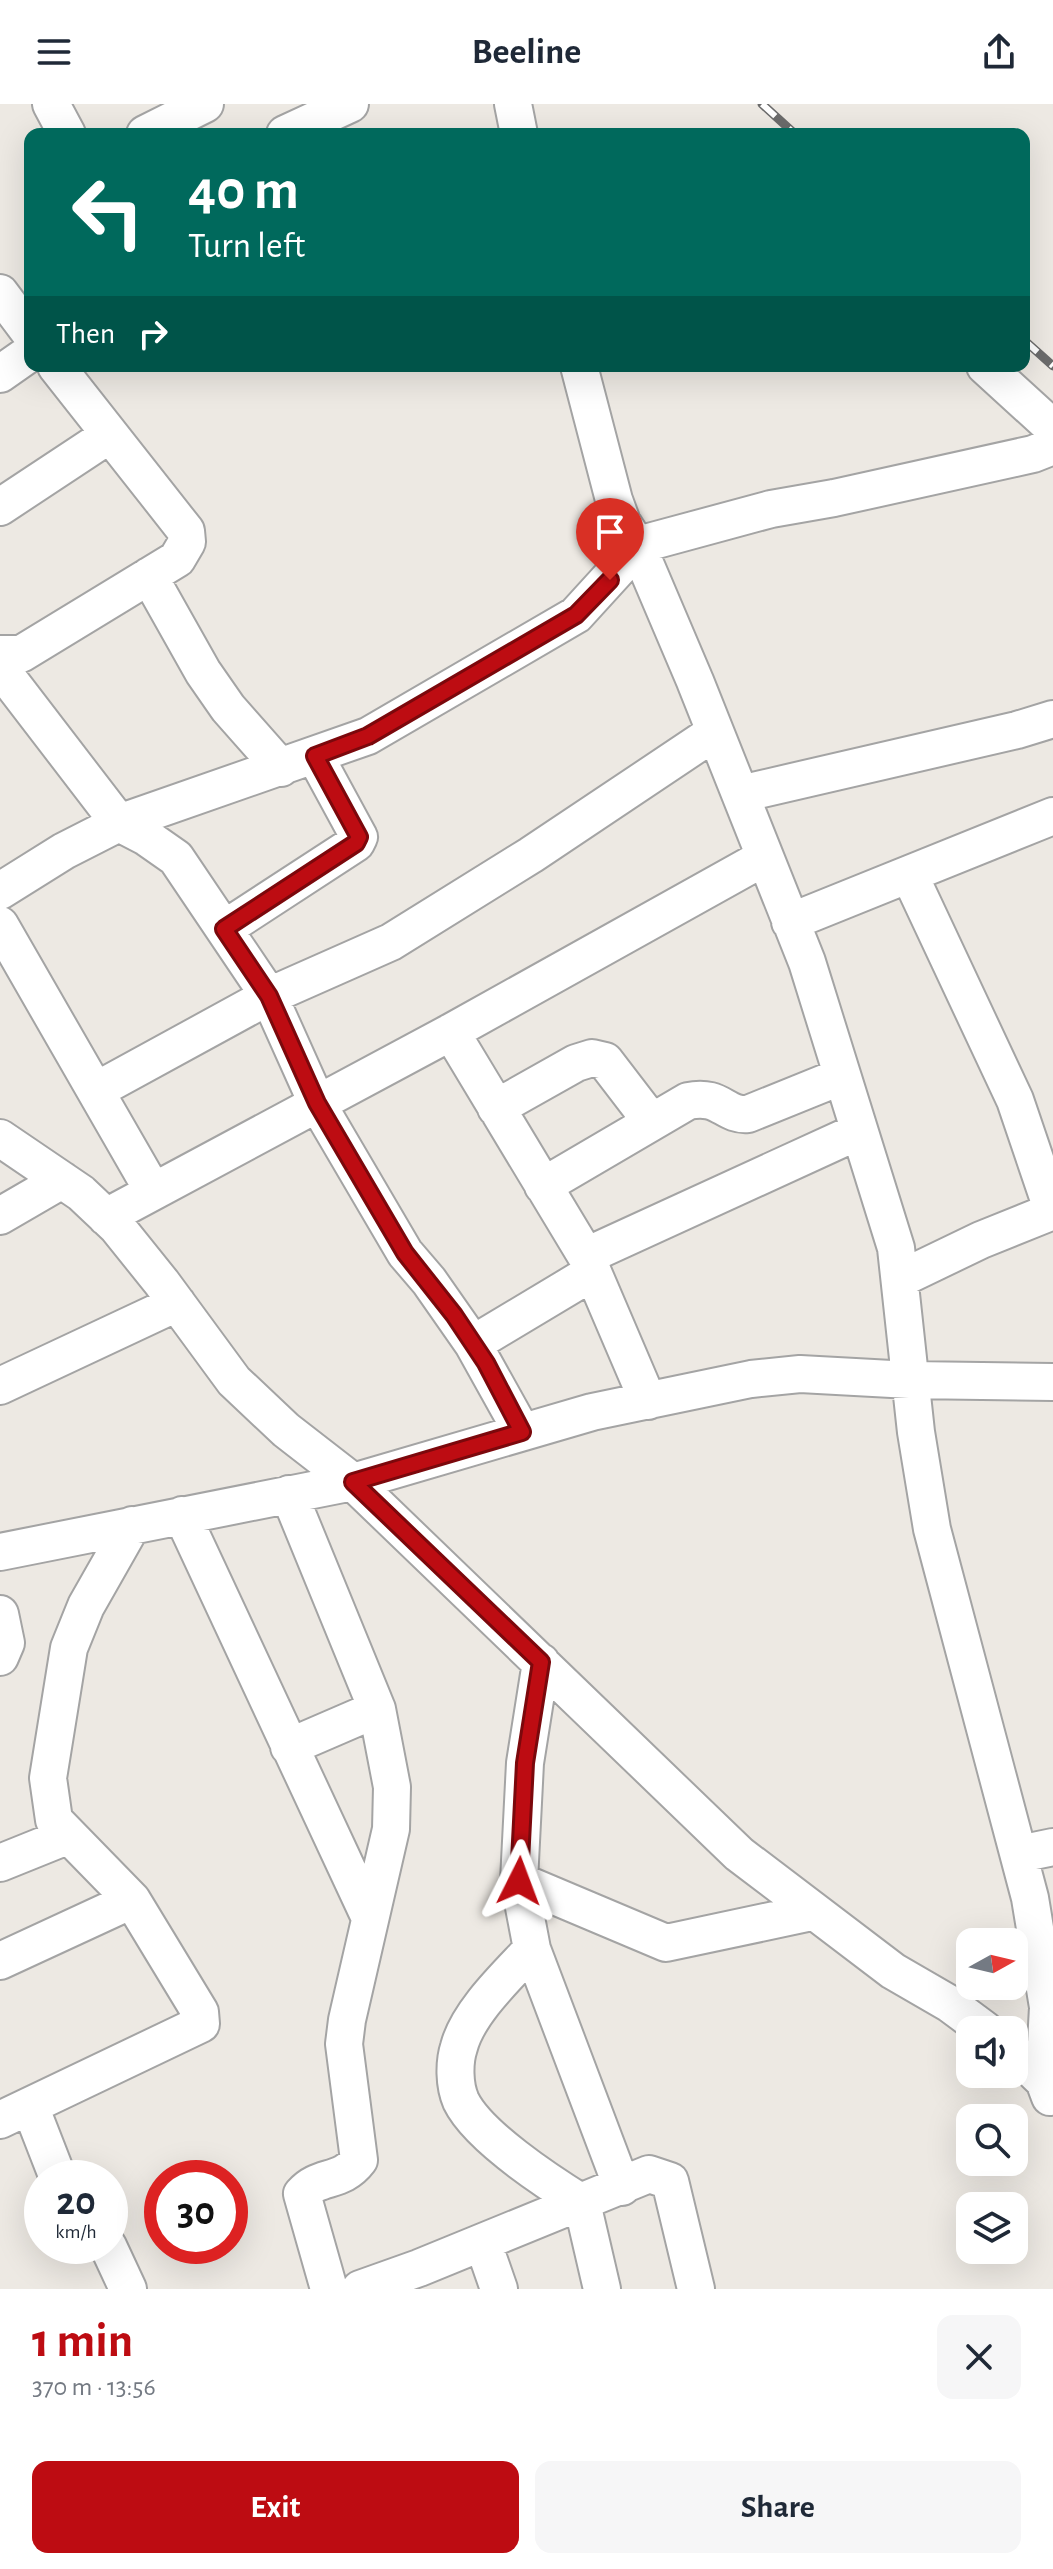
<!DOCTYPE html>
<html lang="en">
<head>
<meta charset="utf-8">
<style>
	:root { --surface:#fff; --page:#f6f6f7; --text:#1f2937; --muted:#747a83; --accent:#bd0c12 }
	body { margin:0; font-family:"Alegreya Sans",sans-serif; background:var(--page); color:var(--text); height:100vh; display:flex; flex-direction:column; font-size:30px; white-space:nowrap }
	* { box-sizing:border-box; margin:0 }
	p { font-size:26px; color:var(--muted) }
	.icon { flex:none; width:44px; height:44px; fill:none; stroke:currentColor; stroke-width:2; stroke-linecap:round; stroke-linejoin:round }
	.map { position:relative; height:2185px; overflow:hidden }
	.panel { display:flex; flex-direction:column; background:var(--surface); flex:1 }
	.panel>* { flex:none }
	.hud { position:absolute; left:24px; top:24px; width:1006px; height:244px; border-radius:16px; box-shadow:0 8px 32px #0002; background:#00695c; color:#fff; overflow:hidden }
	.needle { width:52px; rotate:82deg }
	.tools { position:absolute; left:956px; top:1824px; display:grid; gap:16px }
	.tools a { display:grid; place-items:center; width:72px; height:72px; border-radius:16px; background:var(--surface); box-shadow:0 8px 32px #0002; font-size:40px }
	.speed { position:absolute; left:24px; top:2056px; display:flex; gap:16px; font-size:40px; font-weight:700; text-align:center }
	.speed>* { display:grid; place-content:center; width:104px; height:104px; border-radius:50%; background:var(--surface); box-shadow:0 8px 32px #0002; line-height:1 }
	.speed small { font-size:20px; font-weight:400 }
	.speed .limit { border:12px solid #d22; background:#fff; color:#111 }
	.pin { position:absolute; display:grid; place-items:center; width:68px; height:68px; color:#fff; margin:-82px -34px; border-radius:50% 50% 50% 0; rotate:-45deg; box-shadow:0 0 8px #0007 }
	.pin .icon { rotate:45deg }
	.me { position:absolute; width:88px; margin:-44px; rotate:3deg; stroke-linejoin:round; filter:drop-shadow(0 0 6px #0008) }
	.turn { display:flex; align-items:center; gap:28px; height:168px; padding:0 32px; font-size:36px }
	.turn .icon { width:104px; height:104px; stroke-width:2.5 }
	.turn b { display:block; font-size:56px; line-height:68px }
	.then { display:flex; align-items:center; height:76px; padding:0 32px; background:#0003; gap:16px; font-size:30px }
	.round { display:grid; place-items:center; flex:none; width:84px; height:84px; border-radius:16px; background:var(--page) }
	.summary { display:flex; align-items:center; justify-content:space-between; height:136px; padding:0 32px }
	h1 { font-size:48px; font-weight:600; line-height:60px; color:var(--accent) }
	.cta { display:flex; gap:16px; margin-top:auto; padding:16px 32px }
	.cta a { flex:1; height:92px; border-radius:16px; background:var(--accent); color:#fff; font-size:32px; font-weight:600; line-height:92px; text-align:center }
	.cta a+a { background:var(--page); color:var(--text) }
	header { display:flex; justify-content:space-between; align-items:center; height:104px; padding:0 32px; background:var(--surface); font-size:36px; font-weight:600 }
	.map>svg:first-child { display:block }
</style>
</head>
<body>
<header><svg class="icon" aria-label="menu" viewBox="0 0 24 24"><path d="M4 6h16M4 12h16M4 18h16"/></svg>Beeline<svg class="icon" aria-label="share" viewBox="0 0 24 24"><path d="M12 15V3M7 8l5-5 5 5M5 13v7h14v-7"/></svg></header>
<div class="map">
<svg width="1053" height="2185" viewBox="0 0 1053 2185">
	<rect width="100%" height="100%" fill="#ede9e3"/>
	<g fill="none" stroke-linecap="round" stroke-linejoin="round">
		<defs>
			<path id="street" d="M 51,0 L 67,30
				M 513,0 L 519,30
				M 145,30 L 205,0
				M 285,30 L 350,0
				M 0,189 L 30,229
				M 579,262 L 614,396 L 622,418 L 638,443 L 695,577 L 807,858 L 896,1144 L 916,1328 L 932,1425 L 1030,1794 L 1048,1903 L 1044,1977
				M 985,262 L 1053,324
				M 0,270 L 30,249
				M 0,403 L 109,331
				M 149,472 L 203,568 L 228,604 L 281,664
				M 0,550 L 21,550 L 177,455 L 187,438 L 186,427 L 56,262
				M 4,551 L 7,573 L 119,719 L 146,733 L 176,754 L 269,892 L 317,999 L 405,1149 L 429,1177 L 473,1240 L 522,1328
				M 740,690 L 1017,626 L 1053,615
				M 909,770 L 1015,996 L 1053,1108
				M 0,787 L 64,747 L 119,719 L 368,632 L 576,511 L 638,443 L 649,438 L 771,405 L 834,394 L 1033,350 L 1053,342
				M 790,818 L 1053,712
				M 0,821 L 153,1087
				M 224,825 L 356,739 L 359,733 L 315,652
				M 451,928 L 586,1152 L 648,1297
				M 97,986 L 269,892 L 391,838 L 531,751 L 715,628
				M 496,1004 L 576,959 L 592,954 L 605,957 L 651,1017
				M 0,1034 L 81,1089 L 117,1123 L 162,1179 L 234,1277 L 286,1326 L 353,1378 L 739,1750 L 893,1867 L 950,1900 L 985,1926
				M 543,1082 L 688,997 C 721,990 724,1012 748,1010 L 842,972
				M 0,1112 L 62,1076
				M 106,1113 L 451,928 L 765,753
				M 586,1152 L 859,1027
				M 900,1175 L 981,1136 L 1053,1107
				M 473,1240 L 593,1168
				M 0,1282 L 177,1199
				M 289,1390 L 377,1605 L 392,1683 L 391,1725 L 347,1916 L 344,1940 L 359,2056 C 341,2080 319,2070 302,2090 L 329,2185
				M 182,1411 L 370,1814
				M 0,1448 L 353,1378 L 592,1308 L 751,1275 L 800,1270 L 910,1276 L 1053,1278
				M 0,1510 L 6,1539 L 0,1553
				M 541,1558 L 525,1659 L 519,1777 L 532,1845 L 622,2083
				M 289,1643 L 377,1605
				M 1019,1750 L 1053,1743
				M 0,1759 L 67,1732
				M 519,1777 L 666,1839 L 812,1808
				M 532,1845 C 508,1871 468,1908 459,1943 C 454,1958 454,1981 461,1997 C 478,2032 548,2078 582,2099 L 602,2185
				M 0,1857 L 132,1796
				M 1014,1948 L 1044,1977 L 1050,1993
				M 30,2002 L 58,2074
				M 0,2016 L 201,1920 L 200,1908 L 132,1796 L 54,1716 L 48,1674 L 69,1544 L 86,1502 L 132,1421
				M 483,2139 L 499,2185
				M 108,2142 L 128,2185
				M 360,2185 L 419,2164 L 649,2070 L 670,2077 L 696,2185"/>
		</defs>
		<use href="#street" stroke="#a4a4a4" stroke-width="40"/>
		<use href="#street" stroke="#fff" stroke-width="36"/>
		<defs>
			<path id="rail" d="M 762,0 L 795,30
				M 1024,236 L 1053,262"/>
		</defs>
		<use href="#rail" stroke="#6b6b6b" stroke-width="9"/>
		<use href="#rail" stroke="#fff" stroke-width="6" stroke-dasharray="18" stroke-linecap="butt"/>
	</g>
	<g fill="none" stroke-linecap="round" stroke-linejoin="round">
		<defs>
			<path id="route" d="M 519,1777 L 525,1659 L 541,1558 L 353,1378 L 522,1328 L 486,1259 L 454,1211 L 405,1149 L 317,999 L 269,892 L 224,825 L 356,739 L 359,733 L 315,652 L 368,632 L 576,511 L 610,476"/>
		</defs>
		<use href="#route" stroke="#7b080c" stroke-width="20"/>
		<use href="#route" stroke="#bd0c12" stroke-width="14"/>
	</g>
</svg>
<div class="tools">
<a><svg class="needle" viewBox="-14 -14 28 28"><path d="M0-13l5 13h-10z" fill="#e53935"/><path d="M0 13l5-13h-10z" fill="#747a83"/></svg></a>
<a><svg class="icon" aria-label="sound" viewBox="0 0 24 24"><path d="M4 9h4l5-4v14l-5-4H4zM17 9q2 3 0 6"/></svg></a>
<a><svg class="icon" aria-label="search" viewBox="0 0 24 24"><circle cx="10" cy="10" r="6"/><path d="M15 15l6 6"/></svg></a>
<a><svg class="icon" aria-label="layers" viewBox="0 0 24 24"><path d="M12 4l9 5-9 5-9-5zM3 14l9 5 9-5"/></svg></a>
</div>
<div class="speed"><div>20<small>km/h</small></div><div class="limit">30</div></div>
<div class="pin" style="left:610px;top:476px;background:#d93025"><svg class="icon" aria-label="arrive" viewBox="0 0 24 24"><path d="M6 21V4h12l-3 4 3 4H6"/></svg></div>
<svg class="me" style="left:519px;top:1777px" viewBox="-20 -20 40 40"><path d="M0-17L14 15 0 8-14 15z" fill="#bd0c12" stroke="#fff" stroke-width="4"/></svg>
<div class="hud">
<div class="turn"><svg class="icon" aria-label="left" viewBox="0 0 24 24"><path d="M17 20v-9H6M10 6l-5 5 5 5"/></svg><div><b>40 m</b>Turn left</div></div>
<div class="then">Then<svg class="icon" aria-label="right" viewBox="0 0 24 24"><path d="M7 20v-9h11M14 6l5 5-5 5"/></svg></div>
</div>
</div>
<section class="panel">
<div class="summary"><div><h1>1 min</h1><p>370 m · 13:56</p></div><a class="round"><svg class="icon" aria-label="close" viewBox="0 0 24 24"><path d="M6 6l12 12M18 6L6 18"/></svg></a></div>
<div class="cta"><a>Exit</a><a>Share</a></div>
</section>
</body>
</html>
